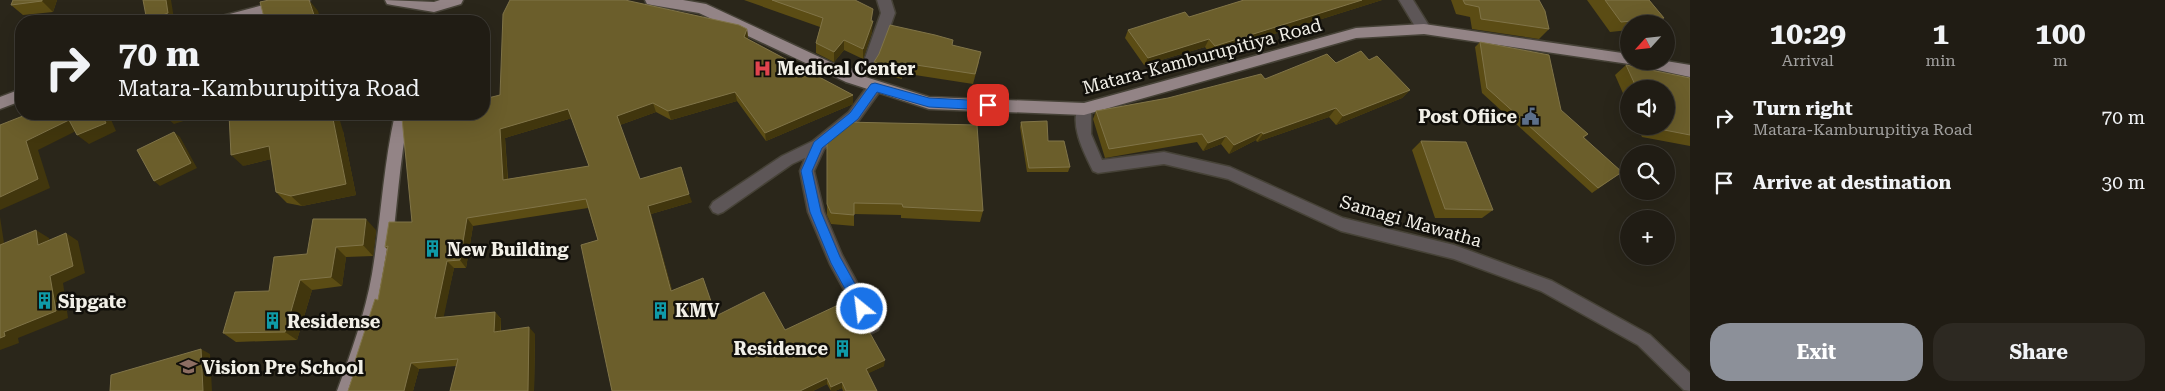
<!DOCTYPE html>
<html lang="en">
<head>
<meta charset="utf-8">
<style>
	:root { --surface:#201c14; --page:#2d2922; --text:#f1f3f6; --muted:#a2a1a0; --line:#3d3a34; --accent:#8c9099 }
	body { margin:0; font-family:"Roboto Serif",serif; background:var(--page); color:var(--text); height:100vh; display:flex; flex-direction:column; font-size:19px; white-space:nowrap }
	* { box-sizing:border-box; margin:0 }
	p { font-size:16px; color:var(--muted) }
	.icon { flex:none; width:28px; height:28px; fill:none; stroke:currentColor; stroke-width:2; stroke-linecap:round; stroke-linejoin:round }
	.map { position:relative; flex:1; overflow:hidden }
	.details { display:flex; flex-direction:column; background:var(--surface); width:475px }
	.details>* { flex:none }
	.guide { position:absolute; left:15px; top:15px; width:475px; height:105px; border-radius:20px; box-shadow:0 5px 20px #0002,0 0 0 1px var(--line); background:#201c14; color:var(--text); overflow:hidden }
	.needle { width:32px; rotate:243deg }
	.fabs { position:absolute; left:1620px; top:15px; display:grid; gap:10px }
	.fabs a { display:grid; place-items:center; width:55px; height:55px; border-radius:50%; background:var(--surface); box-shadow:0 5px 20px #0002,0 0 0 1px var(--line); font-size:25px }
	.pin { position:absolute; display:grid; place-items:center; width:42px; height:42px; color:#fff; margin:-21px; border-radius:10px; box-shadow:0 2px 8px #0006 }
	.me { position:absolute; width:55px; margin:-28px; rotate:331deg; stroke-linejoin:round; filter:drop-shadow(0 0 4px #0008) }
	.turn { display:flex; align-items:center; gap:18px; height:105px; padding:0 20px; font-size:22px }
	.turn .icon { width:65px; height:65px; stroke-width:2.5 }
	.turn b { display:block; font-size:35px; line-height:42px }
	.eta { display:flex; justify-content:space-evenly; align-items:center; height:85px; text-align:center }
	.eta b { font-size:30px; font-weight:700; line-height:35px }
	.action { display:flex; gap:10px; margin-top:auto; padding:10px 20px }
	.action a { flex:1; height:58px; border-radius:20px; background:var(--accent); color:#fff; font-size:20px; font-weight:700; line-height:58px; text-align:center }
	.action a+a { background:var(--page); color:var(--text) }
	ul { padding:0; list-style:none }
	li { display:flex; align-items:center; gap:15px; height:65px; padding:0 20px }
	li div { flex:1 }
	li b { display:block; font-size:19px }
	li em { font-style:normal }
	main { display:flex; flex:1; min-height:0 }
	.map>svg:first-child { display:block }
</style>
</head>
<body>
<main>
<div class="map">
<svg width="1690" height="391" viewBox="0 0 1690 391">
	<rect width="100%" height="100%" fill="#2a261a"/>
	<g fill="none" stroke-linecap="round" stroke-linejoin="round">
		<defs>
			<path id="minor" d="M 877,0 L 891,0 L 895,13 L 877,64 C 872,73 856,85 846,82 L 844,78 L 846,74 L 864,61 L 881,13 Z
				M 1399,0 L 1413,0 L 1431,29 L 1429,33 L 1424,34 L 1419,33 Z
				M 875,81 L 880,83 L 882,87 L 880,91 L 859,120 L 824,149 L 814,171 L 824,212 L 842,255 L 880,325 L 878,330 L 872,333 L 866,330 L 830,264 L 808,212 L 800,171 L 805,158 L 792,164 L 723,212 L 718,214 L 713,212 L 710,207 L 713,202 L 782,156 L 813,141 L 849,112 L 870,83 Z
				M 1084,103 L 1089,105 L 1091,109 L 1091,134 L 1102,160 L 1164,152 L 1230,167 L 1343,218 L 1454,245 L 1552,281 L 1650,335 L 1690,373 L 1690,391 L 1684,390 L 1638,345 L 1541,291 L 1454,259 L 1341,231 L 1228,179 L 1164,164 L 1098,173 L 1093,171 C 1084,153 1069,125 1079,105 Z"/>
			<path id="primary" d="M 282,0 L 310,0 L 308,4 L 303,5 L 238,21 L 215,21 L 217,17 L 222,16 Z
				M 385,0 L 434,2 L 440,0 L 463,0 L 461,4 L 434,12 L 392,5 L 387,4 Z
				M 645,0 L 683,0 L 706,4 L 856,74 L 929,97 L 1084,103 L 1356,28 L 1424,24 L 1629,54 L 1629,61 L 1666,61 L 1690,65 L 1690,77 L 1639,66 L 1633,63 L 1629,64 L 1424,34 L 1356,38 L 1084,115 L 929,109 L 846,82 L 699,13 L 652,5 L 647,4 Z
				M 21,89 L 21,101 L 0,109 L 0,97 Z
				M 395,114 L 409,114 C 398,167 397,220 388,273 C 381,314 367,353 353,391 L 337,391 C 351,353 365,314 372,274 C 381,220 383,167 395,114 Z"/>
		</defs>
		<use href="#minor" stroke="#464237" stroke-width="3"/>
		<use href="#primary" stroke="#464237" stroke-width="3"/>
		<use href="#minor" fill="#5d5657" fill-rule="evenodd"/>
		<use href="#primary" fill="#938486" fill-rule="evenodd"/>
	</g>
	<path fill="#5b4c14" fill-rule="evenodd" d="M 13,0 L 57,0 L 53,12 L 23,15 L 11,5 Z
		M 744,0 L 855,0 L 872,21 L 872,32 L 863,59 L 844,50 L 834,62 L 816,53 L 816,43 L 820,27 Z
		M 1244,0 L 1382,0 L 1210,54 L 1205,47 L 1144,65 L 1125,38 L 1128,30 L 1189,17 Z
		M 1451,0 L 1539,0 L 1549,29 L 1539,39 L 1472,29 L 1470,17 L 1456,14 Z
		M 1587,0 L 1649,0 L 1664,18 L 1657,24 L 1629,24 L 1629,30 L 1610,32 Z
		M 747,29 L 748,40 L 853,95 L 853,104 L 766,141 L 737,101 L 671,120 L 656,112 L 620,125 L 640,179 L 692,202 L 651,214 L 672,290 L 716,316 L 785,330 L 884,366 L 868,373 L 877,391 L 843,391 L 842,388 L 835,391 L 831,391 L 827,384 L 813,391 L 612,391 L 598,240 L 588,208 L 473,226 L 466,268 L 454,268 L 443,317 L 495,312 L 501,319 L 501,331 L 535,334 L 534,391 L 450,391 L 456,366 L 419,369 L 413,391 L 348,391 L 357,363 L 355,361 L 378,300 L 387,249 L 385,247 L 412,222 L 500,95 ZM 572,118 L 589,166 L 508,179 L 505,138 Z
		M 1480,42 L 1588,134 L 1584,138 L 1622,172 L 1592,193 L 1482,93 L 1475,47 Z
		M 952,46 L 979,62 L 973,84 L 902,73 L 902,79 L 874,73 L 874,62 Z
		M 1369,60 L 1410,90 L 1402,98 L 1336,125 L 1329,117 L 1257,142 L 1256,140 L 1229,154 L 1221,144 L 1203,151 L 1197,142 L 1105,158 L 1093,119 L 1096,111 L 1168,98 L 1265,79 L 1336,63 Z
		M 1626,65 L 1690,78 L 1690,146 L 1642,137 L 1637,126 L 1666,126 L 1666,89 L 1629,89 L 1629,107 L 1615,75 Z
		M 1021,122 L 1048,141 L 1070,167 L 1068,172 L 1027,172 L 1020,127 Z
		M 343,131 L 356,195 L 302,206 L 287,203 L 276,192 L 271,159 L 243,166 Z
		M 827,136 L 983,211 L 980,222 L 901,218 L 901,215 L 854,214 L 854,226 L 831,224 L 827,215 Z
		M 1421,141 L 1493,210 L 1482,218 L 1435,218 L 1412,150 Z
		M 376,230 L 373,256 L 346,257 L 342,286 L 312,290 L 297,340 L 236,342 L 223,333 L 269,291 L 307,254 Z"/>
	<path fill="#41360d" d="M 42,0 L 57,0 L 53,12 L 42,1 Z
		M 166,0 L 171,0 L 174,19 L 167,21 L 147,21 Z
		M 309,0 L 318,11 L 321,21 L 316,21 Z
		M 1362,0 L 1382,0 L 1210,54 L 1215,46 Z
		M 873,9 L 871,26 L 873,21 L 872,32 L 863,59 L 863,49 L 871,21 Z
		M 747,29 L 748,38 L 745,47 L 744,37 Z
		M 1209,39 L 1205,47 L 1144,65 L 1148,58 Z
		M 844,40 L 844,50 L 834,62 L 834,52 Z
		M 1410,90 L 1402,98 L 1336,125 L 1343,116 Z
		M 735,92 L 737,101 L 671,120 L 668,111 Z
		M 853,95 L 853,104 L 766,141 L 765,133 Z
		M 653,103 L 656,112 L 620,125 L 617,116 Z
		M 1336,108 L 1329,117 L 1257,142 L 1263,134 Z
		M 568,109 L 572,118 L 505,138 L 508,188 L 503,180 L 500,129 Z
		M 101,114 L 112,114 L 109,115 L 116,131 L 89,144 L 77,135 Z
		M 162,114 L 206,114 L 174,124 Z
		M 332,114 L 338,114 L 343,131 L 356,195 L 302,206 L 291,196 Z
		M 69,120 L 80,129 L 38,150 L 50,188 L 0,210 L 0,197 L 26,141 Z
		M 174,132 L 180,137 L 197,168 L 160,186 L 154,181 Z
		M 1262,132 L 1256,140 L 1229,154 L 1234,145 Z
		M 1226,136 L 1221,144 L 1203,151 L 1208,143 Z
		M 269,146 L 280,157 L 243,166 L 231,155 Z
		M 689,194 L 692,202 L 651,214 L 674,298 L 671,291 L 648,206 Z
		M 0,217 L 6,256 L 0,252 Z
		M 467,218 L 473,226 L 466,268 L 460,260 Z
		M 366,219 L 376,230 L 373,256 L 363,245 Z
		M 36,230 L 49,238 L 51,253 L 38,245 Z
		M 66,233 L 78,241 L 85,273 L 63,283 L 68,318 L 18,338 L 19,343 L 0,350 L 0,338 L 4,332 L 50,276 Z
		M 336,247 L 346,257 L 342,286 L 331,277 Z
		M 447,261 L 454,268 L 442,325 L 435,318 Z
		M 300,280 L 312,290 L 297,340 L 285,332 Z
		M 495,312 L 501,319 L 500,338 L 494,332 Z
		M 529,327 L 535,334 L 534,391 L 528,391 Z
		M 201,349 L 210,354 L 212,391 L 203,391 Z
		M 885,360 L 884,366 L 865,375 L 866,369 Z
		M 411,363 L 419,369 L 413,391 L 404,391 Z
		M 827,378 L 827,384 L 813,391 L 800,391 Z
		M 842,382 L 842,388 L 835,391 L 831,391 L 831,387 Z"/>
	<path fill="#6b5e2b" stroke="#807448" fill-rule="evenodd" d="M 13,0 L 42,0 L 42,1 L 11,5 Z
		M 143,0 L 166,0 L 168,13 L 147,21 Z
		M 269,0 L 309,0 L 316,21 L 265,21 L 260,2 Z
		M 510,0 L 625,0 L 739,25 L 747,29 L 744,37 L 853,95 L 765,133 L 735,92 L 668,111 L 653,103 L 617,116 L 640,179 L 681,167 L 689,194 L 648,206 L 671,291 L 703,278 L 716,316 L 764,292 L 785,330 L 851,299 L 885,360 L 866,369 L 877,391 L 846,391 L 842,382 L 831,387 L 827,378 L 800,391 L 612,391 L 581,245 L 598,240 L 586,199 L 467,218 L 460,260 L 447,261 L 435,318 L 495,312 L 494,332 L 529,327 L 528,391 L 450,391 L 458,359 L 411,363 L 404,391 L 348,391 L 358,361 L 355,361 L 375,299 L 378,300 L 388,246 L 385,247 L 389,222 L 412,222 L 402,118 L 420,114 L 484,114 L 484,99 L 500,95 L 503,14 ZM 568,109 L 589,166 L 503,180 L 500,129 Z
		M 772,0 L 855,0 L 873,9 L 871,21 L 873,21 L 863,49 L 844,40 L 834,52 L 816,43 L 823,18 Z
		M 1244,0 L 1362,0 L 1215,46 L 1209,39 L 1148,58 L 1128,30 L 1185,12 L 1189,17 Z
		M 1463,0 L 1539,0 L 1545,11 L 1549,29 L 1481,19 L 1479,7 L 1465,4 Z
		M 1605,0 L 1649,0 L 1664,18 L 1621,22 Z
		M 890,25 L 935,35 L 953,40 L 952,45 L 981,52 L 975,74 L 903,63 L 902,68 L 874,62 L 879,54 Z
		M 1480,42 L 1549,55 L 1561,110 L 1588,134 L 1583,137 L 1622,172 L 1598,188 L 1487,88 Z
		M 1361,51 L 1369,60 L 1377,56 L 1410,90 L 1343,116 L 1336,108 L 1263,134 L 1262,132 L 1234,145 L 1226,136 L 1208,143 L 1202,134 L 1109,149 L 1096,111 L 1168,98 L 1261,74 L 1265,79 L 1327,54 L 1336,63 Z
		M 1626,65 L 1690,78 L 1690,135 L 1654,128 L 1653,126 L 1666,126 L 1666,89 L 1637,89 Z
		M 28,114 L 101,114 L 106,123 L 77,135 L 69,120 L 26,141 L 38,179 L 0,197 L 0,125 Z
		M 229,114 L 332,114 L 346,184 L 291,196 L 276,192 L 269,146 L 231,155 Z
		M 1047,121 L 1048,141 L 1064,141 L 1070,167 L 1029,168 L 1021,122 Z
		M 845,122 L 977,125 L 983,211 L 903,207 L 902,204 L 854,203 L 854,215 L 831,213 L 827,204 L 827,136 Z
		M 174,132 L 191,163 L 154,181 L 137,150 Z
		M 1421,141 L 1466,142 L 1493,210 L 1445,209 Z
		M 313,219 L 366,219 L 363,245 L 336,247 L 331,277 L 300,280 L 285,332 L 223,333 L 235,292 L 269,291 L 274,257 L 307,254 Z
		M 36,230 L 38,245 L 66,233 L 73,266 L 50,276 L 56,311 L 4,332 L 5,336 L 0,338 L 0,245 Z
		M 201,349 L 203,391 L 110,391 L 111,375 Z"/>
	<path fill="#1a73e8" stroke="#114b97" d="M 875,83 L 929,98 L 988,101 L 993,105 L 988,110 L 929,107 L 877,92 L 858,119 L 822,148 L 812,171 L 821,212 L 840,257 L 869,309 L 867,313 L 862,315 L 858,313 L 831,263 L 810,212 L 801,171 L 814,142 L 850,113 L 871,84 Z"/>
	<defs>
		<symbol id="hospital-bare" viewBox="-9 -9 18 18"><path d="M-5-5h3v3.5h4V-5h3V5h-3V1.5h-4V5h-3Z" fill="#e0444e" stroke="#110f0a" stroke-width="2.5" paint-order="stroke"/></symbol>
		<symbol id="civic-bare" viewBox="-9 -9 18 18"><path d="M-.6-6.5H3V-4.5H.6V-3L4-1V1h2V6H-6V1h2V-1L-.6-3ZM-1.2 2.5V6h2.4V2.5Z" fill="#5c6f8a" stroke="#110f0a" stroke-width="2.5" paint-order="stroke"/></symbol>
		<symbol id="building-bare" viewBox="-9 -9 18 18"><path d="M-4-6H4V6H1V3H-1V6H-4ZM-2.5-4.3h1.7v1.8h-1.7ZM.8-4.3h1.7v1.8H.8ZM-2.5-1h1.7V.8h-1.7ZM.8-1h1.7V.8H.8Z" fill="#0f9aa8" stroke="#110f0a" stroke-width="2.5" paint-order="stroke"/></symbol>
		<symbol id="school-bare" viewBox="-9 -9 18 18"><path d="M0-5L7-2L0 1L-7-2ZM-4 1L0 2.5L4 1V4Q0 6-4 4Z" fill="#8d6e63" stroke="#110f0a" stroke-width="2.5" paint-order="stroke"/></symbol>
	</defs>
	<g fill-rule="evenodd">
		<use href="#hospital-bare" x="750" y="56" width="25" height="25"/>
		<use href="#civic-bare" x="1518" y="104" width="25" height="25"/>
		<use href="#building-bare" x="420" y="236" width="25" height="25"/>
		<use href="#building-bare" x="32" y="288" width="25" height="25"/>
		<use href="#building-bare" x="648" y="298" width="25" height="25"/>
		<use href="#building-bare" x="260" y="308" width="25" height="25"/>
		<use href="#building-bare" x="830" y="336" width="25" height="25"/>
		<use href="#school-bare" x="176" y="354" width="25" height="25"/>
	</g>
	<g text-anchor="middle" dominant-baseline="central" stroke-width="5" stroke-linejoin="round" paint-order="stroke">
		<g font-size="18" fill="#f1efe7" stroke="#110f0a">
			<text transform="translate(1202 56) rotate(-15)">Matara-Kamburupitiya Road</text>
			<text transform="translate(1411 221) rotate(16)">Samagi Mawatha</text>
		</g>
		<g font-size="18" font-weight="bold" fill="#f1efe7" stroke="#110f0a" text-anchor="start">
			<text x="777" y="68">Medical Center</text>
			<text x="1517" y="116" text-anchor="end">Post Ofiice</text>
			<text x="447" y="249">New Building</text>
			<text x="58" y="301">Sipgate</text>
			<text x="675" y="310">KMV</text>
			<text x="287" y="321">Residense</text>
			<text x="828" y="348" text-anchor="end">Residence</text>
			<text x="202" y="367">Vision Pre School</text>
		</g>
	</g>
</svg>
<div class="fabs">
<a><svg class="needle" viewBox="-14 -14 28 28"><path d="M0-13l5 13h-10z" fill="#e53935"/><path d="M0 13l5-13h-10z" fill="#a2a1a0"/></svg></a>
<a><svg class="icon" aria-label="sound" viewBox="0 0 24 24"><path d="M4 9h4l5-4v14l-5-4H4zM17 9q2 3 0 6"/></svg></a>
<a><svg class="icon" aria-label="search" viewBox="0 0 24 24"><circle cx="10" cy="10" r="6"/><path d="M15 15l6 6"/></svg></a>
<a>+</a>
</div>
<div class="pin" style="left:988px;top:105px;background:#d93025"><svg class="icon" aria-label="arrive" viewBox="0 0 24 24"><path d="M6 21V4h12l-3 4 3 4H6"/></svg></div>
<svg class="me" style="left:862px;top:309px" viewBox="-20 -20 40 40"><circle r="17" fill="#1a73e8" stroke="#fff" stroke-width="3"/><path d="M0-11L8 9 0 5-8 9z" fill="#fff"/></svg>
<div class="guide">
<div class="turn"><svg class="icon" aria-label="right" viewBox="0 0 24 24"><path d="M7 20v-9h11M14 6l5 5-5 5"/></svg><div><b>70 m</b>Matara-Kamburupitiya Road</div></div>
</div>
</div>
<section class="details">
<div class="eta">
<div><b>10:29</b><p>Arrival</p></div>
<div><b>1</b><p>min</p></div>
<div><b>100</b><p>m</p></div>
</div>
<ul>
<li><svg class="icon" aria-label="right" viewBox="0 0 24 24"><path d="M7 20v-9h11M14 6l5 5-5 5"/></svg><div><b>Turn right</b><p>Matara-Kamburupitiya Road</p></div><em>70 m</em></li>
<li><svg class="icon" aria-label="arrive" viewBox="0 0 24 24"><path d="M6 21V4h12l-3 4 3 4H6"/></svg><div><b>Arrive at destination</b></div><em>30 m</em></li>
</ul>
<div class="action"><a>Exit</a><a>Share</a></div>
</section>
</main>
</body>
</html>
